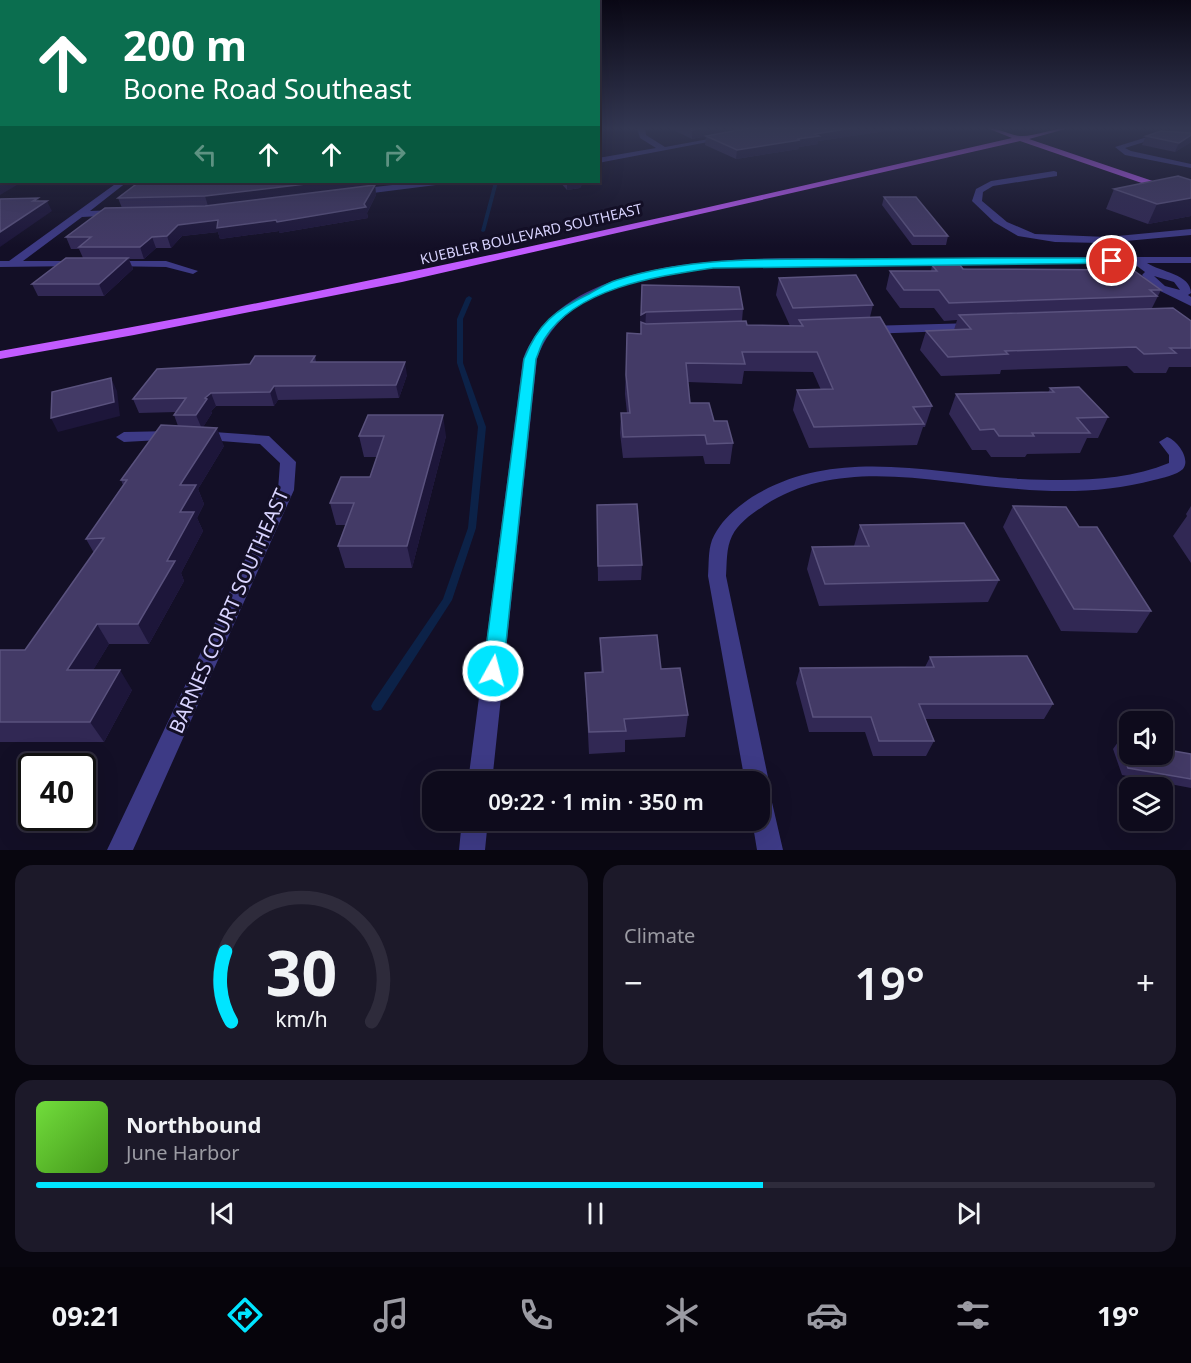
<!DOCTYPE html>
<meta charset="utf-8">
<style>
:root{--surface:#0e0b1c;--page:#1c1929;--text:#f1f3f6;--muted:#9b9ba3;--line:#2e2b3b;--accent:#00e5ff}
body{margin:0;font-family:"Noto Sans",sans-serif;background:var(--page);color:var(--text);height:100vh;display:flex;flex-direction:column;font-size:22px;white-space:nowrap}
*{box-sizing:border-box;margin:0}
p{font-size:20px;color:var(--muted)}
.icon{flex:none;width:33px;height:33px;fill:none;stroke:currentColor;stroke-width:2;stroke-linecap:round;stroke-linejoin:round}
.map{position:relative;height:850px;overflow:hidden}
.panel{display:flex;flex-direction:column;gap:15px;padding:15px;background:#08060f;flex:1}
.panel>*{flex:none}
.top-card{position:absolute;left:0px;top:0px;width:600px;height:183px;box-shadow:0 6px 24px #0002,0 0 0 2px var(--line);background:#0b6e4f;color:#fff;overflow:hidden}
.buttons{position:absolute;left:1119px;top:711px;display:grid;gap:12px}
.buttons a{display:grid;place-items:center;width:54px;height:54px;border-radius:12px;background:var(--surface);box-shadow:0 6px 24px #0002,0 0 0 2px var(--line);font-size:30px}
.speed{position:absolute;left:18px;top:753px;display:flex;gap:12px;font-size:30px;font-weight:700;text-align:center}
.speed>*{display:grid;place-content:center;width:78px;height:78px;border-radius:50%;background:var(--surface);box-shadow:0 6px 24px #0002,0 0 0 2px var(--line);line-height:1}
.speed .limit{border:3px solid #111;border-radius:9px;background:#fff;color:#111}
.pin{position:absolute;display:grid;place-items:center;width:51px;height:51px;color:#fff;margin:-26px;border:3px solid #fff;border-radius:50%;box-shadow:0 2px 6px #0007}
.me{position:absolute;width:66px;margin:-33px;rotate:7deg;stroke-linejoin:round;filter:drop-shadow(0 0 4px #0008)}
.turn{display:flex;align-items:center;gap:21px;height:126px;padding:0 24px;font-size:27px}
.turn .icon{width:78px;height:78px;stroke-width:2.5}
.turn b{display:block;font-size:42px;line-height:51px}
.lanes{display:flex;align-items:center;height:57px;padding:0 24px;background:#0003;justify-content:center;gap:30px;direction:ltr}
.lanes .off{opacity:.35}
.big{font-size:45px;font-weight:600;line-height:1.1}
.panel .tile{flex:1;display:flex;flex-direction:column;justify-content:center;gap:9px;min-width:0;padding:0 21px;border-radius:18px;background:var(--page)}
.panel .dial{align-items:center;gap:0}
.dial svg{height:156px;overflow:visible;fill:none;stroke:var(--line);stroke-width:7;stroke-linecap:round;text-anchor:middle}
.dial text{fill:var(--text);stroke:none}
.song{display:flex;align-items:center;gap:18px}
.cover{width:72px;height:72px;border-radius:9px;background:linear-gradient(135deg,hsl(100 70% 55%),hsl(100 70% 35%))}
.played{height:6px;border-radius:3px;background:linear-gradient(90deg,var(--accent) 65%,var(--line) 65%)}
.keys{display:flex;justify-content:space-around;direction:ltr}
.heat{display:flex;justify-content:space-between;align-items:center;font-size:33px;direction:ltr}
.panel .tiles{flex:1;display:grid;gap:15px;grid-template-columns:1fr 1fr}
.tile:last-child{grid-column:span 2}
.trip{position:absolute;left:422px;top:771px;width:348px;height:60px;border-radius:18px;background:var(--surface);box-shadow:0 6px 24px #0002,0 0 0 2px var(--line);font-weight:600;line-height:60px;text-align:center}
.menu{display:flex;height:96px;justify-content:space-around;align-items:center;background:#06040b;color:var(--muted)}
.menu .icon{width:42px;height:42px}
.menu .current{color:var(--accent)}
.menu b{font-size:27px;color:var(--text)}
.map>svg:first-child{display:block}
</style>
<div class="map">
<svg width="1191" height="850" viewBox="0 0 1191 850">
<rect width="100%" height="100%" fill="#130f26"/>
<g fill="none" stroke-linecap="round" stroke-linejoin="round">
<path fill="#0c2248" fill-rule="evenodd" d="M 494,182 L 498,182 L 485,231 L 483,232 L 481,231 Z
M 469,296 L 472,298 L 463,319 L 463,363 L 486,427 L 476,528 L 452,600 L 381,710 L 377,711 L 373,710 L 371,706 L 373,702 L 443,599 L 468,528 L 478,427 L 457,363 L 457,319 L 466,298 Z"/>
<path fill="#3d3a85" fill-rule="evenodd" d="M 637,128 L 645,128 L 646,135 L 665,147 L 725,136 L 729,138 L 598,163 L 598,158 L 656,148 L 640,138 Z
M 1157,134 L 1191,136 L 1191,140 L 1157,138 L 1125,148 L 1131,151 L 1191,164 L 1191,168 L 1125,155 L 1115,147 Z
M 1054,171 L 1057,172 L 1057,176 L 993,186 L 983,192 L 982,201 L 1007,222 L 1035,234 L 1107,237 L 1191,229 L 1191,235 L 1115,242 L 1137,257 L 1191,257 L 1191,263 L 1147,263 C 1160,272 1191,274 1191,293 L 1188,295 L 1191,297 L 1191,306 L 1152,287 L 1142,275 L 1145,272 L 1133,263 L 745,266 C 672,270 565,279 537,359 L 492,782 L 468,782 L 523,359 C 569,240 783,260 887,259 C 966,258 1045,257 1123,257 L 1102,243 L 1055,242 L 1018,236 L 994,222 L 972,201 L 976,189 L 991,181 ZM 1154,276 L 1174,282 L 1180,290 L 1165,286 Z
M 118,182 L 127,182 L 90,211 L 116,210 L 119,211 L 119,215 L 82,217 L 23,261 L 78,261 L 83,264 L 82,266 L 0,267 L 0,261 L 9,261 Z
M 419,182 L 440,182 L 436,185 L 357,195 L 353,192 L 357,189 Z
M 111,261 L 166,261 L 198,271 L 193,274 L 166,267 L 107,266 L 106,264 Z
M 974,323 L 980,327 L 978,330 L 867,334 L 861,330 L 867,326 Z
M 173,431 L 178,433 L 181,436 L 178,439 L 124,442 L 116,437 L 124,432 Z
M 200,431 L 269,436 L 296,462 L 294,490 L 133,850 L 107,850 L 278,490 L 280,463 L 260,444 L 195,439 L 192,436 L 195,433 Z
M 1167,437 C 1177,440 1191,459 1183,469 C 1177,475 1162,478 1154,480 C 1110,492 1063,493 1018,489 C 935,483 840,456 765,505 C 753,513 739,522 732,536 C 726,548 727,563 726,576 L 769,782 L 768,785 L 783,850 L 757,850 L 752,820 L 759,820 L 759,782 L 745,782 L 708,576 C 709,564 708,551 712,540 C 720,521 736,508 752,497 C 834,446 930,473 1020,479 C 1069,481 1123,482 1169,463 L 1169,455 L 1159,442 Z
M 462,820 L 488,820 L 485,850 L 459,850 Z"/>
<path fill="#c25bff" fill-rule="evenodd" d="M 987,128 C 999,128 1009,135 1020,136 C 1033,137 1054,128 1069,128 L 1029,139 L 1191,194 L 1191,200 L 1020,141 L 402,282 L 134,335 L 0,359 L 0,351 C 340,292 676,215 1012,138 Z"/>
</g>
<path fill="#312854" d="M 669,128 L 893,128 L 892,130 L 818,141 L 818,144 L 799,147 L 799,149 L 736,159 L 705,145 L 706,136 L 743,129 L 692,139 Z
M 1171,128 L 1191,128 L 1191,142 L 1175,152 L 1142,145 L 1146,136 L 1169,132 Z
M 1191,180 L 1191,216 L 1148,224 L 1106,209 L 1114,189 Z
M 560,182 L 583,182 L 580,188 L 567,190 Z
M 382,184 L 375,185 L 376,195 L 367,213 L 368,218 L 279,233 L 279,231 L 220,239 L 218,232 L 182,236 L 171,248 L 156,248 L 144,259 L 129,259 L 133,269 L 104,296 L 38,296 L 32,284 L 83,258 L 79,249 L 71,249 L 66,237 L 122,208 L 118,198 Z
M 884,197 L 948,236 L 946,245 L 912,245 L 882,205 Z
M 932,265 L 1161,290 L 1152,308 L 1191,321 L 1191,367 L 1169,367 L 1166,373 L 1134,373 L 1127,366 L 1001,370 L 1000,374 L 941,376 L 920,350 L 926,331 L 954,330 L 957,320 L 944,321 L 934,308 L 900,308 L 886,289 L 890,271 L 931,271 Z
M 779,278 L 873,305 L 870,317 L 932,406 L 925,427 L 923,427 L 917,445 L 809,448 L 793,410 L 797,390 L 821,390 L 813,372 L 744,371 L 742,384 L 688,382 L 690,403 L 714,421 L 733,443 L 730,464 L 705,464 L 703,456 L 623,458 L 620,433 L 621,413 L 627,413 L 625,394 L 627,333 L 640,334 L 642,285 L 743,309 L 742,321 L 747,325 L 790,326 L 776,295 Z
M 315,356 L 316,362 L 407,375 L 399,398 L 278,400 L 274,406 L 216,406 L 211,411 L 212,413 L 203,427 L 224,446 L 198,489 L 204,504 L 197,518 L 203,531 L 181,573 L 184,581 L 149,644 L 109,644 L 93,670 L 132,690 L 104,742 L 0,742 L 0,650 L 25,650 L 94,553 L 86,539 L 123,485 L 121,480 L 178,426 L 174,415 L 176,412 L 139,413 L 133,399 L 250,364 Z
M 1050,388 L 1108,417 L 1098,438 L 1087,438 L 1080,453 L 1027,454 L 1025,457 L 991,457 L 986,450 L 972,450 L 949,414 L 956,394 L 1048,393 Z
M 359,436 L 446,436 L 412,568 L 345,568 L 338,546 L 346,525 L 336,525 L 330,503 L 370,477 L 377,457 L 364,457 Z
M 1013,506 L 1079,527 L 1151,611 L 1137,633 L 1061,631 L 1003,527 Z
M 1191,506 L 1191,563 L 1173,536 L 1187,516 L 1186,514 Z
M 597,520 L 642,565 L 641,580 L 598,581 Z
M 860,525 L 999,580 L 988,602 L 819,606 L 807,569 L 812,547 L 854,546 Z
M 600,638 L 661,669 L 688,715 L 685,737 L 625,740 L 625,752 L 589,754 L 585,673 L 601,673 Z
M 930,657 L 1053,704 L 1044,719 L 925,719 L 934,741 L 926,756 L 873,756 L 865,732 L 809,732 L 796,683 L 800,668 L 925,667 Z
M 1118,742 L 1191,754 L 1191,788 L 1122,775 L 1113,749 Z"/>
<path fill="#1d163a" d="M 704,128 L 749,128 L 692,139 L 692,130 Z
M 852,128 L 893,128 L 892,130 L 818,141 L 818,144 L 799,147 L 799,149 L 736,159 L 737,150 L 797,139 L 815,134 Z
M 1191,135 L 1191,142 L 1175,152 L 1179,143 Z
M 0,182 L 22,182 L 0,195 Z
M 322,182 L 384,182 L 382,184 L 375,185 L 376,195 L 367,213 L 368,218 L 279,233 L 279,231 L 220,239 L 218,232 L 182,236 L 171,248 L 167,236 L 178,225 L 218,220 L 365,207 L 208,206 L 205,196 Z
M 567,182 L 583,182 L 580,188 L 567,190 Z
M 38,198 L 41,205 L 47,201 L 52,211 L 0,247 L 0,232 L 33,201 Z
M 1191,198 L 1191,216 L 1148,224 L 1157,204 Z
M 152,237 L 156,248 L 144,259 L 140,247 Z
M 128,258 L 133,269 L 104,296 L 99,284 Z
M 646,312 L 645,331 L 640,333 L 641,315 Z
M 405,362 L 407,375 L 399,398 L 396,385 Z
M 111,378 L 117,391 L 120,416 L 58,432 L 51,418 Z
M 274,386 L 278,400 L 274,406 L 270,392 Z
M 211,393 L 216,406 L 211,411 L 212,413 L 202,429 L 196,415 L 205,398 Z
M 443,415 L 446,436 L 412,568 L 407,546 Z
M 217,428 L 224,446 L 198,489 L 204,504 L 197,518 L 203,531 L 181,573 L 184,581 L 149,644 L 138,624 L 167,561 L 180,512 L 180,485 Z
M 97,624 L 109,644 L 81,690 L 67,670 Z
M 120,670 L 132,690 L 104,742 L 90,722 Z"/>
<path fill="#433a66" stroke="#5a527e" stroke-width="1.5" d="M 0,128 L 2,128 L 2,181 L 0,182 Z
M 688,128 L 704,128 L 692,130 Z
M 749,128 L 852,128 L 815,134 L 819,136 L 797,139 L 800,140 L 737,150 L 706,136 Z
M 1161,131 L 1191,133 L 1191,135 L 1179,143 L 1146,136 Z
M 1178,176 L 1191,180 L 1191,198 L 1157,204 L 1114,189 Z
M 139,182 L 322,182 L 205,196 L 118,198 Z
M 375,185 L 364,204 L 366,207 L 277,222 L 276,220 L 217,228 L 218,220 L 178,225 L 167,236 L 152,237 L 140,247 L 79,247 L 91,237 L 66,237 L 105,208 L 205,206 Z
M 884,197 L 916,197 L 948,236 L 914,236 Z
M 38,198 L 33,201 L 47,201 L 0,232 L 0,199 Z
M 66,258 L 128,258 L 99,284 L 32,284 Z
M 932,265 L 960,265 L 963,269 L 1133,270 L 1161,290 L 1150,290 L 1157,296 L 949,303 L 939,290 L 904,290 L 890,271 L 937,271 Z
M 856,275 L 873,305 L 793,308 L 779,278 Z
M 642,285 L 739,287 L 743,309 L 646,312 L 641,315 Z
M 1173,308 L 1191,321 L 1191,348 L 1170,348 L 1176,353 L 1144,354 L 1136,347 L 1005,351 L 1008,354 L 948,357 L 926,331 L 971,329 L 959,315 Z
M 880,317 L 932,406 L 913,407 L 924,424 L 814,427 L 797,390 L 833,389 L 817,352 L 742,352 L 745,364 L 686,363 L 690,403 L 709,403 L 714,421 L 727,421 L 733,443 L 707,444 L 705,435 L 623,437 L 621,413 L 630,413 L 626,375 L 627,333 L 641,334 L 641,322 L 646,324 L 746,321 L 747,325 L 803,326 L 799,320 Z
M 255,356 L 315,356 L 311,362 L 405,362 L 396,385 L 274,386 L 270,392 L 211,393 L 205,398 L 207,399 L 196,415 L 174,415 L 186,398 L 133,399 L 157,369 L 250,364 Z
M 111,378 L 114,402 L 51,418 L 52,392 Z
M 1079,387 L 1108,417 L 1077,418 L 1090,433 L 1032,433 L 1034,436 L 999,436 L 994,429 L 980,430 L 956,394 L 1054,392 L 1050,388 Z
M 368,415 L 443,415 L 407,546 L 338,546 L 354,503 L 330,503 L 341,477 L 370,477 L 384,436 L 359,436 Z
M 161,425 L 217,428 L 180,485 L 196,485 L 180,512 L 194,512 L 167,561 L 175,561 L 138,624 L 97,624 L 67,670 L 120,670 L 90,722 L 0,722 L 0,650 L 25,650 L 104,538 L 86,539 L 127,480 L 121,480 Z
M 637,504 L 642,565 L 598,566 L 597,505 Z
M 1013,506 L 1066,507 L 1079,527 L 1097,527 L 1151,611 L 1074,609 Z
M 964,523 L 999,580 L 825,584 L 812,547 L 869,546 L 860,525 Z
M 657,635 L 661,669 L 680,668 L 688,715 L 624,719 L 626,731 L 589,732 L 585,673 L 603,672 L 600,638 Z
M 1027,656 L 1053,704 L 919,704 L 934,741 L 879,741 L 871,717 L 813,717 L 800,668 L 934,667 L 930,657 Z
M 1118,742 L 1130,744 L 1130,754 L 1162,754 L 1162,749 L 1191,754 L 1191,779 L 1128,768 Z"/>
<linearGradient id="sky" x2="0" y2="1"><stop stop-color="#0a0815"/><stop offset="0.52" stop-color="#333752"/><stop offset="1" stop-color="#333752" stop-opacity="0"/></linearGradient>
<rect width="1191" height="247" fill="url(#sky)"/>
<path fill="#00e5ff" stroke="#0095a6" stroke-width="1.5" d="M 1112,258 L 1117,261 L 1115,263 L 713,268 C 659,276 577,287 545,338 C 541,344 539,352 536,359 L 503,671 L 500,677 L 493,679 L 486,677 L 483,671 L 524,359 C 538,324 555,310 589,294 C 598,289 607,283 617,280 C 692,256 775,259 852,259 C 939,258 1025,258 1112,258 Z"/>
<g text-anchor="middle" stroke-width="6" stroke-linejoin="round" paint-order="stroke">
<g font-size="14" fill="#d9d4ff" stroke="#130f26">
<text transform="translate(531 234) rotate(-13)" y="5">KUEBLER BOULEVARD SOUTHEAST</text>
</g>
<g font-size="20" fill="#d9d4ff" stroke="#130f26">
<text transform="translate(229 611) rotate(-66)" y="7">BARNES COURT SOUTHEAST</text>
</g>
</g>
</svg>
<div class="buttons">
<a><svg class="icon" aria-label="sound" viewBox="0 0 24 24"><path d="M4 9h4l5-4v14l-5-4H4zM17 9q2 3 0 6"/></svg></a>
<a><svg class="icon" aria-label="layers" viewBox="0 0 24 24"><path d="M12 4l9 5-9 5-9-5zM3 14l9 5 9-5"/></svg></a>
</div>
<div class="speed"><div class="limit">40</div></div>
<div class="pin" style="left:1112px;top:261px;background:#d93025"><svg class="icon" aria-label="arrive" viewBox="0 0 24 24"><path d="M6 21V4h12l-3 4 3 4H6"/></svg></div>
<svg class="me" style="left:493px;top:671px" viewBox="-20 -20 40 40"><circle r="17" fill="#00e5ff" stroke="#fff" stroke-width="3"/><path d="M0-11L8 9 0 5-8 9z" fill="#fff"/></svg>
<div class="trip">09:22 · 1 min · 350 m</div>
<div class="top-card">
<div class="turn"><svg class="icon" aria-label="ahead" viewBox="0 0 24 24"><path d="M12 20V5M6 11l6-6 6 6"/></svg><div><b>200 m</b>Boone Road Southeast</div></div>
<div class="lanes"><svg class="icon off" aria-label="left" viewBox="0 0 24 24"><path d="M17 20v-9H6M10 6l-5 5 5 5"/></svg><svg class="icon" aria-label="ahead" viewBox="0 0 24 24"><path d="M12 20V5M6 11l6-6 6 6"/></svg><svg class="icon" aria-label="ahead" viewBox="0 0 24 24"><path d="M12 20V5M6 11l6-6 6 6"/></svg><svg class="icon off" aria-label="right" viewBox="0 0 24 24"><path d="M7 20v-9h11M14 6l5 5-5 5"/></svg></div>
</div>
</div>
<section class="panel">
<div class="tiles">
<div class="tile dial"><svg viewBox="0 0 100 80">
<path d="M14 69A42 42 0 1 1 86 69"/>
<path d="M14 69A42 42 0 0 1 11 33" stroke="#00e5ff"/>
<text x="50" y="56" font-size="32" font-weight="700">30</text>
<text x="50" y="72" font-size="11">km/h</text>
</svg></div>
<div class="tile"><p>Climate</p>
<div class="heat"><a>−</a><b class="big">19°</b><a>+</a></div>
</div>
<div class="tile">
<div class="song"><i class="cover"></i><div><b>Northbound</b><p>June Harbor</p></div></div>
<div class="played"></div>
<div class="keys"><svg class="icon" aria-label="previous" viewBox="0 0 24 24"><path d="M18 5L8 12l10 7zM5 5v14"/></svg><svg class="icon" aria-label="pause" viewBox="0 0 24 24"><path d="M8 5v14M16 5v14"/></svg><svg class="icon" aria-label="next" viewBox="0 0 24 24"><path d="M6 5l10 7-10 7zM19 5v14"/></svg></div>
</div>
</div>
</section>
<nav class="menu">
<b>09:21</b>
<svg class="icon current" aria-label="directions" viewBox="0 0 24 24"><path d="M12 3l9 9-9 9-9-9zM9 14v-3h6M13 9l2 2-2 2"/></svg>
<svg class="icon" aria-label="music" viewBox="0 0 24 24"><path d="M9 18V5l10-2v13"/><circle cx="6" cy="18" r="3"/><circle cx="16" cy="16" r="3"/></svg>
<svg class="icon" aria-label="phone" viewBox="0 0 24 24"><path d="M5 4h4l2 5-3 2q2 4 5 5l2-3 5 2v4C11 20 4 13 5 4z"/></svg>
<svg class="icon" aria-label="climate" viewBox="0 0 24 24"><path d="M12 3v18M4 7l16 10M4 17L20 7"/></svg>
<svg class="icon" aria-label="car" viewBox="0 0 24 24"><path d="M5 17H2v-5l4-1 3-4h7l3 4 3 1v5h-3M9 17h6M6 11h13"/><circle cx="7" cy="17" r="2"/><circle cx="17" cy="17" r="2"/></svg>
<svg class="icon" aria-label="filters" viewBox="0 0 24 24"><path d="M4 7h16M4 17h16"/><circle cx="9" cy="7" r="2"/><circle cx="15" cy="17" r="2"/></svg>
<b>19°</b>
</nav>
